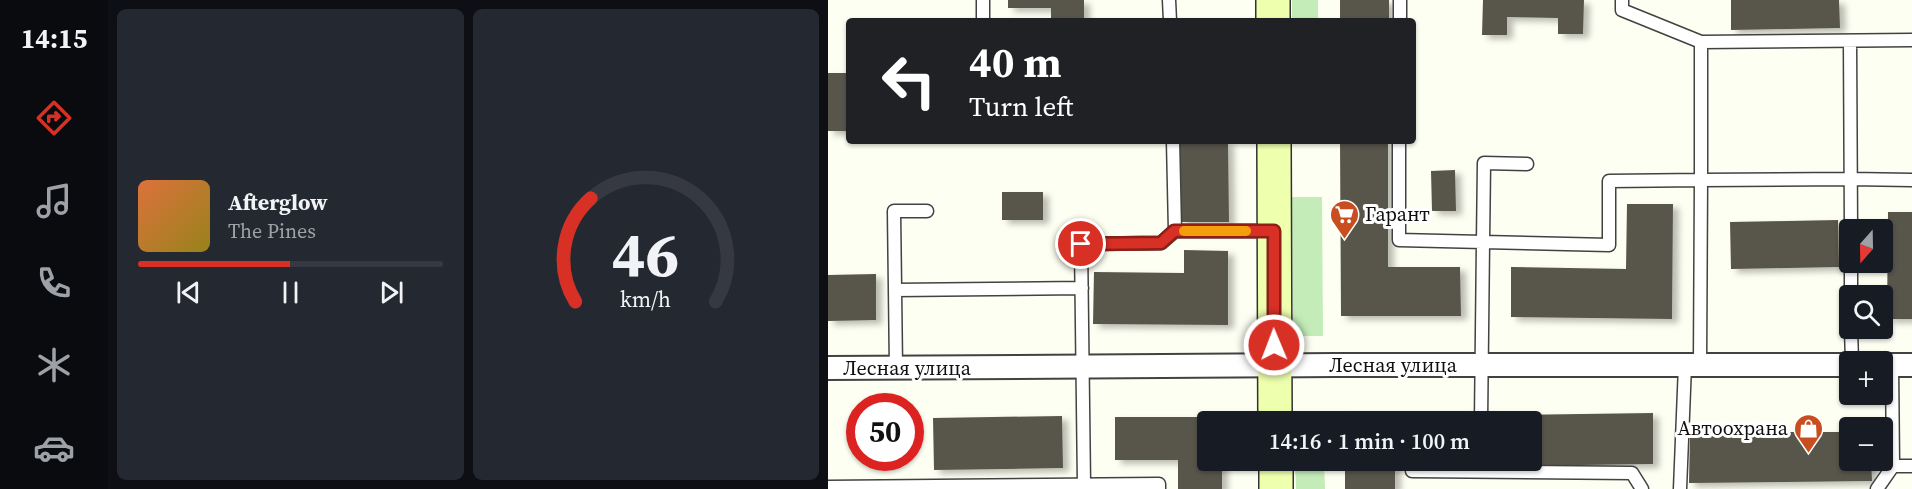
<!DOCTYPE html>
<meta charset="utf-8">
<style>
:root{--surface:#171b24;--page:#242831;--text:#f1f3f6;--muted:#9ea1a6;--line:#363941;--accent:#d93025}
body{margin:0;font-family:"Source Serif 4",serif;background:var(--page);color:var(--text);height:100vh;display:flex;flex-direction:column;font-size:22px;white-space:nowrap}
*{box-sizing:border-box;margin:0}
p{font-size:20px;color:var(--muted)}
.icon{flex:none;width:33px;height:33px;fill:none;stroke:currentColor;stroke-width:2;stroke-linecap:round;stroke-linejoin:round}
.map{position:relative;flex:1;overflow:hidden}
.side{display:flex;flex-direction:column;gap:9px;padding:9px;background:#0d0f14;width:720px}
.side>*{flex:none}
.guide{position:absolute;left:18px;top:18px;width:570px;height:126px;border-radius:6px;box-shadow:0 2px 4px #0004;background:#202124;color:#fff;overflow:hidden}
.needle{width:39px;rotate:200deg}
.tools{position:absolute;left:1011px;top:219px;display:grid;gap:12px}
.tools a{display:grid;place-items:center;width:54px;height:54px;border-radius:6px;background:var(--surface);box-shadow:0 2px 4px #0004;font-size:30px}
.speed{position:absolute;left:18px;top:393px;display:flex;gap:12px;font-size:30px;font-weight:700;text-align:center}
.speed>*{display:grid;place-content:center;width:78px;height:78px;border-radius:50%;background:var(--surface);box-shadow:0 2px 4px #0004;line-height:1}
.speed .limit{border:9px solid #d22;background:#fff;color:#111}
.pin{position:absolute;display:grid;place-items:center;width:51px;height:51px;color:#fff;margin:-26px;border:3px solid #fff;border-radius:50%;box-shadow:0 2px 6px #0007}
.me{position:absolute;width:66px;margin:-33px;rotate:359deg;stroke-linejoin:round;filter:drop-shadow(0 0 4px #0008)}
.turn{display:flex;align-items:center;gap:21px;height:126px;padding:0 24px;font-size:27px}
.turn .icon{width:78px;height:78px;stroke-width:2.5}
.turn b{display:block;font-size:42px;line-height:51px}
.side .card{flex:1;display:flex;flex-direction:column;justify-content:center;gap:9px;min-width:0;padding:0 21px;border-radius:9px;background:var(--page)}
.side .dial{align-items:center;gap:0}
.dial svg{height:156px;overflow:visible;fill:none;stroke:var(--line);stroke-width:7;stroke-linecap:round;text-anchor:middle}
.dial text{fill:var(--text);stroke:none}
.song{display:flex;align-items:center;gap:18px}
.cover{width:72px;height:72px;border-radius:9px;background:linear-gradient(135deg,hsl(20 70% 55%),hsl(50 70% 35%))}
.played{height:6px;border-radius:3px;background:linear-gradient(90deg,var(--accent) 50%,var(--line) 50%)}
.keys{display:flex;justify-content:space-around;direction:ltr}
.side .tiles{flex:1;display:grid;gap:9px;grid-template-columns:repeat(2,1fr)}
.trip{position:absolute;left:369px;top:411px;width:345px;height:60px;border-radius:6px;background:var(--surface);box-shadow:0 2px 4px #0004;font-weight:600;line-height:60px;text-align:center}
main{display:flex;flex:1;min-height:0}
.menu{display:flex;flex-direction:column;width:108px;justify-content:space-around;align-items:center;background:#090b0e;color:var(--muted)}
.menu .icon{width:42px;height:42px}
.menu .active{color:var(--accent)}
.menu b{font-size:27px;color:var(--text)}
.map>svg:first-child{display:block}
</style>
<main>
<nav class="menu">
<b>14:15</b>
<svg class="icon active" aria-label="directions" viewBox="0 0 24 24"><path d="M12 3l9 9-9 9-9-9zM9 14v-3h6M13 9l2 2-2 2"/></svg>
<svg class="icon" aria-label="music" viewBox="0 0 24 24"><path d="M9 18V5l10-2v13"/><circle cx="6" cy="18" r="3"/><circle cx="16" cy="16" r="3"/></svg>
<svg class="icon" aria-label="phone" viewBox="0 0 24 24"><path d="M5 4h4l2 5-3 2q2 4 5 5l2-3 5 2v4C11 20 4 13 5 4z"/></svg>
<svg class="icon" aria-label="climate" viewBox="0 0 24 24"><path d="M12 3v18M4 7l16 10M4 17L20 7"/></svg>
<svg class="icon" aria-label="car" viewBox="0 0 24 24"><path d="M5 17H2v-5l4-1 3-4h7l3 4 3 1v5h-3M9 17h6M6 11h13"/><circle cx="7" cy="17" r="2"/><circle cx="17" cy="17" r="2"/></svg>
</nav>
<section class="side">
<div class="tiles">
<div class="card">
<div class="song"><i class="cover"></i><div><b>Afterglow</b><p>The Pines</p></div></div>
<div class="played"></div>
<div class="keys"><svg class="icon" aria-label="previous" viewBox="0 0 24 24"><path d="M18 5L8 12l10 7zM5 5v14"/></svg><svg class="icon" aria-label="pause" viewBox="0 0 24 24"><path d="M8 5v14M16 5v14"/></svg><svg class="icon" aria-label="next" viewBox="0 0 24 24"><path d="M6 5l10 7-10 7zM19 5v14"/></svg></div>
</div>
<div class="card dial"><svg viewBox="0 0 100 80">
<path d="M14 69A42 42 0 1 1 86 69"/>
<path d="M14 69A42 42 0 0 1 22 16" stroke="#d93025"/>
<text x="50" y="56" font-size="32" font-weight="700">46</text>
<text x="50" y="72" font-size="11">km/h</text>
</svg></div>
</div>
</section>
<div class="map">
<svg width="1084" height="489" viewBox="0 0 1084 489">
<defs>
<filter id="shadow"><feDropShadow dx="6" dy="4" stdDeviation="3" flood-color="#0004"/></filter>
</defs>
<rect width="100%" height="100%" fill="#fdfff2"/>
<path fill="#c3ecb8" d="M 464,0 L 490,0 L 490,21 L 464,21 Z
M 464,197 L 494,197 L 495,336 L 465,336 Z
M 467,461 L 496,461 L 497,489 L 468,489 Z"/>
<path fill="#59554b" filter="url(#shadow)" d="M 180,0 L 256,0 L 256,21 L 223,21 L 223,8 L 180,8 Z
M 512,0 L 561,0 L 561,21 L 512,21 Z
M 655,0 L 756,0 L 755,34 L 730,34 L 730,18 L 679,17 L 679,35 L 654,35 Z
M 903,0 L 1011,0 L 1012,28 L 903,30 Z
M 0,73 L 21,73 L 21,131 L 0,131 Z
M 351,141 L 400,141 L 401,222 L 352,222 Z
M 512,141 L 560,141 L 560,267 L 632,267 L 633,316 L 513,316 Z
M 627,170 L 628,211 L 604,211 L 603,171 Z
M 174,192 L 215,192 L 215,220 L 174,220 Z
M 799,204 L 845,204 L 844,319 L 683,317 L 683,267 L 798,269 Z
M 1060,212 L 1084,212 L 1084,319 L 1059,319 Z
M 1010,220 L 1011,267 L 903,269 L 902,222 Z
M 356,250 L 400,251 L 400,325 L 265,324 L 266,272 L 356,273 Z
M 48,274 L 48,320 L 0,321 L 0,275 Z
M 517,413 L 631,413 L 631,422 L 517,422 Z
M 825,413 L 825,464 L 684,466 L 684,460 L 704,460 L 704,422 L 683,422 L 683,415 Z
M 234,416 L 235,468 L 106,470 L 105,418 Z
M 287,417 L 394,417 L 394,422 L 380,422 L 380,460 L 394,460 L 394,489 L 350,489 L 350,460 L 287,460 Z
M 862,432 L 1022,432 L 1022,460 L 1043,460 L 1044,481 L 861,483 Z
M 517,460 L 567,460 L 567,489 L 517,489 Z"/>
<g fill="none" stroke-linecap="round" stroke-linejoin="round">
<defs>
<path id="service" d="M 341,0 L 342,21
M 794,0 L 794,10 L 873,42 L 1084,40
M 155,21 L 155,0
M 572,21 L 572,0
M 1022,41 L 1023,230
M 571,141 L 571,240 L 655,242 L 653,422
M 699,164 L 656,163 L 655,242 L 781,245 L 781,181 L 873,180 L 873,42
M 347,231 L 444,231
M 1023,262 L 1023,296
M 67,290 L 254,288
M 1023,328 L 1024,362
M 872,365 L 873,180 L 1023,179 L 1084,180
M 1064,365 L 1065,466
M 68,368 L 66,211 L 99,211
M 584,471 L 804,473 L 814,489
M 0,487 L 331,484 L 331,489
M 253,489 L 256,485 L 253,244 L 333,243 L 347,231 L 345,141
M 852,489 L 857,365
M 1049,489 L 1065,466 L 1084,466"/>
<path id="minor" d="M 1054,365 L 1084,365
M 0,368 L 507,365 L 1022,365"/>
<path id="secondary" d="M 445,0 L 445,21
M 446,141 L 447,422
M 448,460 L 448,489"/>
</defs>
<use href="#service" stroke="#424242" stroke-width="15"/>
<use href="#minor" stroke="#424242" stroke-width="26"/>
<use href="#secondary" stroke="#313131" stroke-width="36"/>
<use href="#service" stroke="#fff" stroke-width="12"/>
<use href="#minor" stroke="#fff" stroke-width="22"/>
<use href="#secondary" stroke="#eeffad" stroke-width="33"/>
</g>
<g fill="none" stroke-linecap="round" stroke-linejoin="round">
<defs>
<path id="route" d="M 253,244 L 333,243 L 346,231 L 446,231 L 446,345"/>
</defs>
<use href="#route" stroke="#8d1f18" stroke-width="15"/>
<use href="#route" stroke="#d93025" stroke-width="10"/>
<path stroke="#f59e0b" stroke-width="10" d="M 356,231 L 418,231"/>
</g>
<defs>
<symbol id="supermarket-pin" viewBox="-11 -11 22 30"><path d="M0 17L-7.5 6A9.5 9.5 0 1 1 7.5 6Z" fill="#c84e1f" stroke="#fff"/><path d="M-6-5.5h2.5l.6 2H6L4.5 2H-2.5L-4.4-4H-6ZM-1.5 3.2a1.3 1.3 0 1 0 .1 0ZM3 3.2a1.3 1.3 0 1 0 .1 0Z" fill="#fff"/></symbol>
<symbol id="shop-pin" viewBox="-11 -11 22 30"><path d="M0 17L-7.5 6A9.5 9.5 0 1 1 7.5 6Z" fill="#c84e1f" stroke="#fff"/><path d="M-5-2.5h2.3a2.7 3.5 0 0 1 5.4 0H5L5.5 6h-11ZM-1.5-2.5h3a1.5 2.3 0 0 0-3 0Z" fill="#fff"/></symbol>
</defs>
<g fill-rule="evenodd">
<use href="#supermarket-pin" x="500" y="198" width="33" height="45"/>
<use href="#shop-pin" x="964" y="412" width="33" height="45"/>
</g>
<g text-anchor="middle" stroke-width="6" stroke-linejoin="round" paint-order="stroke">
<g font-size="20" fill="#0f0f0f" stroke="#fff" text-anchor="start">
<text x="537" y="221">Гарант</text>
<text x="960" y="435" text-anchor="end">Автоохрана</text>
</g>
<g font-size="20" fill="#0f0f0f" stroke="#fff">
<text x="565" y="372">Лесная улица</text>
<text x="79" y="375">Лесная улица</text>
</g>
</g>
</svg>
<div class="tools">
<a><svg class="needle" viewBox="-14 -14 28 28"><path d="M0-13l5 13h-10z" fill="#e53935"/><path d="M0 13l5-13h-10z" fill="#9ea1a6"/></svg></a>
<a><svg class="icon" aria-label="search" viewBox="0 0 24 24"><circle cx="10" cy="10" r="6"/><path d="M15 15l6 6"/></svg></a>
<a>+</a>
<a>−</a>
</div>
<div class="speed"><div class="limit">50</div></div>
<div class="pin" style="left:253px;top:244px;background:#d93025"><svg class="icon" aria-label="arrive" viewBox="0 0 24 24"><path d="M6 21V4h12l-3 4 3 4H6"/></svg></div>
<svg class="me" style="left:446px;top:345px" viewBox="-20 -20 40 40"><circle r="17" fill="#d93025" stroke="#fff" stroke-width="3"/><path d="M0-11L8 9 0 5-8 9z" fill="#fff"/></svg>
<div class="trip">14:16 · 1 min · 100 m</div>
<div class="guide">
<div class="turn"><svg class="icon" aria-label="left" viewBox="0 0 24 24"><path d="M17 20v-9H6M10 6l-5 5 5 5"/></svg><div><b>40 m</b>Turn left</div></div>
</div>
</div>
</main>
